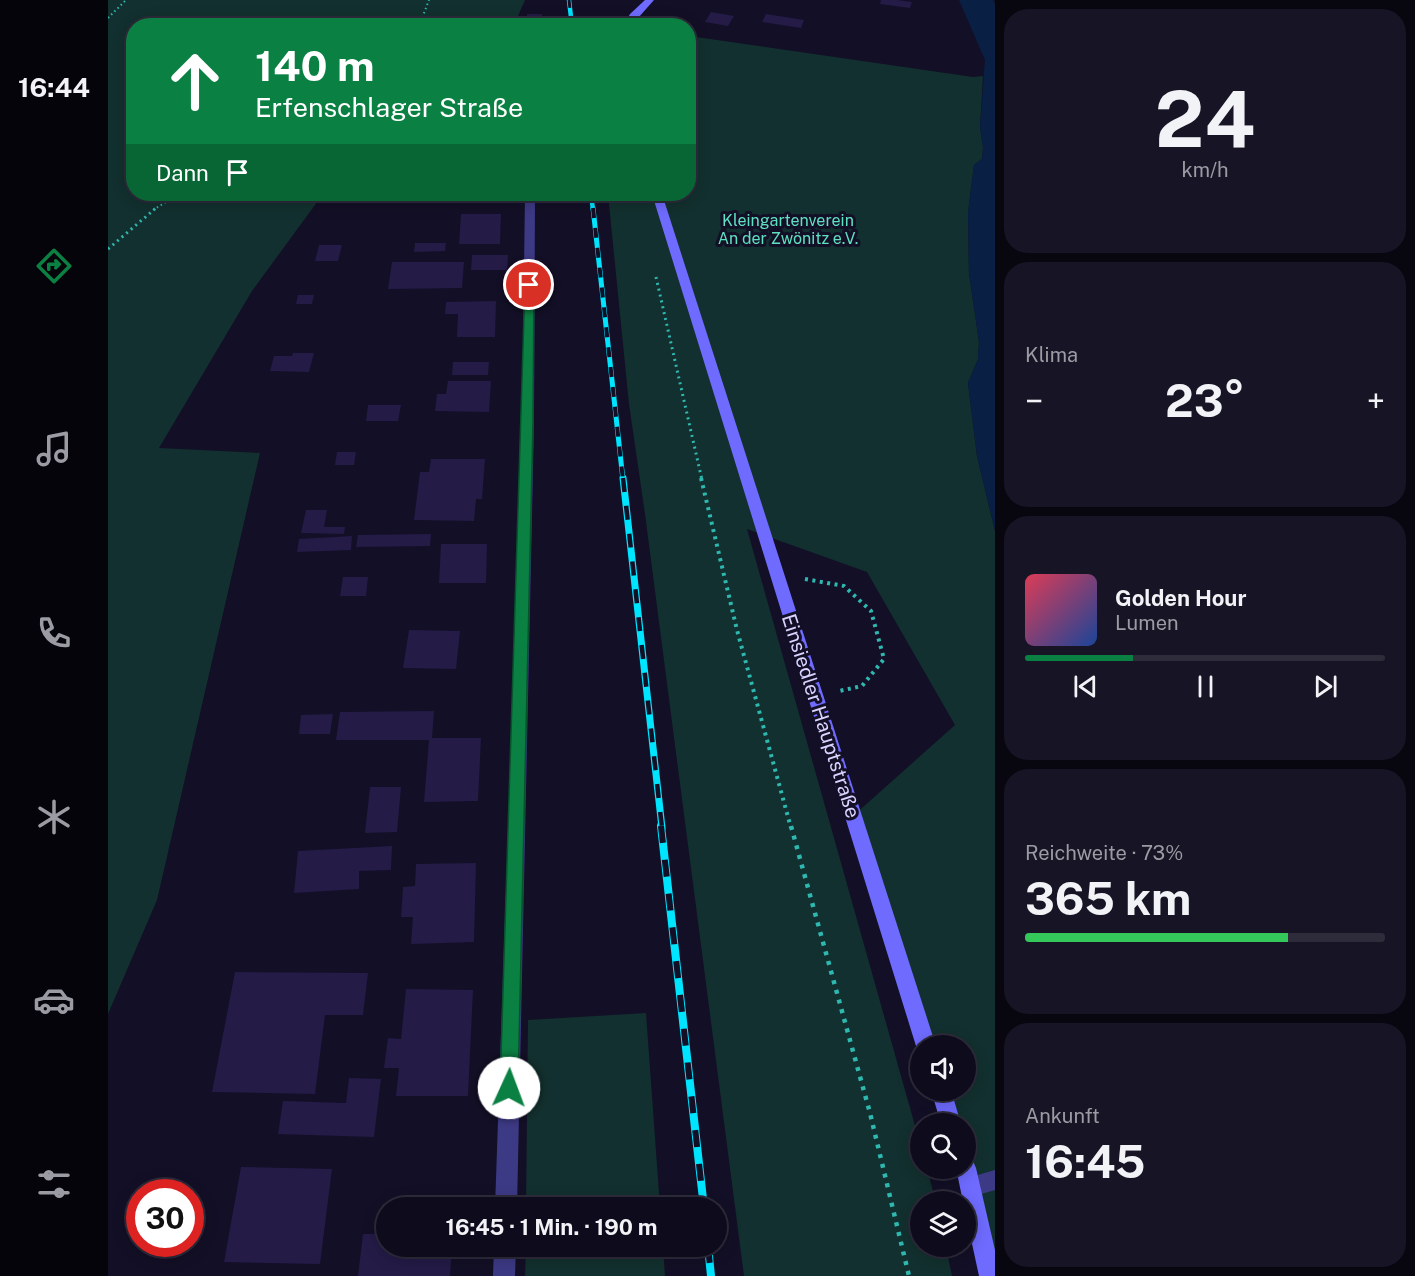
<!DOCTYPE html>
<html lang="de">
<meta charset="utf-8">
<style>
:root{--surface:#0e0b1c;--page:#171425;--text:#f1f3f6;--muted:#9b9ba3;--line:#2e2b3b;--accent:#0b8043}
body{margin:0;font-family:"Public Sans",sans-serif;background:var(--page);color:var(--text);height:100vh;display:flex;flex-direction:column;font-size:22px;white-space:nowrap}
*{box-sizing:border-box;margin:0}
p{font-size:20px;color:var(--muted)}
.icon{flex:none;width:33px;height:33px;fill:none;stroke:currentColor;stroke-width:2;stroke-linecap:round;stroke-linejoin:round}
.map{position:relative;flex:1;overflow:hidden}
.details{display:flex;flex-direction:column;gap:9px;padding:9px;background:#08060f;width:420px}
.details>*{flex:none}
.hud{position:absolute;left:18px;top:18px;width:570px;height:183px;border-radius:24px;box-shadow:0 3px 15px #0003,0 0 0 2px var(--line);background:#0b8043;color:#fff;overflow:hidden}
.tools{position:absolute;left:802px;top:1035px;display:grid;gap:12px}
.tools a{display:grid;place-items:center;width:66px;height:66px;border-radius:50%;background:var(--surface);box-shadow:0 3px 15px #0003,0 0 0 2px var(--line);font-size:30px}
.speed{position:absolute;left:18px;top:1179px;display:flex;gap:12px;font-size:30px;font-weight:700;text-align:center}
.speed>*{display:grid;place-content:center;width:78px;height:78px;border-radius:50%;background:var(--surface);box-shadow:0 3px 15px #0003,0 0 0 2px var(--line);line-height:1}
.speed .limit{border:9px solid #d22;background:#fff;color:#111}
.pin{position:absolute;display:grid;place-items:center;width:51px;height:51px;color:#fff;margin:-26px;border:3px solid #fff;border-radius:50%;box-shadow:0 2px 6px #0007}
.me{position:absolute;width:66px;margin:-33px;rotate:2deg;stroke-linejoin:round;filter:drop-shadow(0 0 4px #0008)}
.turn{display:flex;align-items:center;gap:21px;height:126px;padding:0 30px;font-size:27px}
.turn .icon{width:78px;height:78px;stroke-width:2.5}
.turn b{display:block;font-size:42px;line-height:51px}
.then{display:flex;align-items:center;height:57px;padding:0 30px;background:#0003;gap:12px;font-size:22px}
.big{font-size:45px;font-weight:700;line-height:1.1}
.details .card{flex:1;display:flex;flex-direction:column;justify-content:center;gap:9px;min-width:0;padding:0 21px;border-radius:24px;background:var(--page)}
.details .dial{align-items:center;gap:0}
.dial b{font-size:78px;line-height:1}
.song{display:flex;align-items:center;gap:18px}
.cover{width:72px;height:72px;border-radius:9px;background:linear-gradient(135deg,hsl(350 70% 55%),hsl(220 70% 35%))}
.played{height:6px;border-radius:3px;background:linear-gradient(90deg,var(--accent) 30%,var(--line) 30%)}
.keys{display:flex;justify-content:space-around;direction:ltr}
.heat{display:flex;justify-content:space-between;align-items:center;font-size:33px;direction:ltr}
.charge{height:9px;border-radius:4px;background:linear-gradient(90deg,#34c759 73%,var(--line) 0)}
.trip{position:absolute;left:268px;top:1197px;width:351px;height:60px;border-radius:30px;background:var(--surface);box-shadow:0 3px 15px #0003,0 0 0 2px var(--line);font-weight:700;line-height:60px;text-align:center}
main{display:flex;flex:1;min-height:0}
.menu{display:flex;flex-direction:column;width:108px;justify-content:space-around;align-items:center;background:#06040b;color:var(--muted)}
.menu .icon{width:42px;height:42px}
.menu .on{color:var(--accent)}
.menu b{font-size:27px;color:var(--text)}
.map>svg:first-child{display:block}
</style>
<main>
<nav class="menu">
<b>16:44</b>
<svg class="icon on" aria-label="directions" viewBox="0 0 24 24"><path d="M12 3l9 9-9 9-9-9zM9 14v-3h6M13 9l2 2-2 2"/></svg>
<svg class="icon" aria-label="music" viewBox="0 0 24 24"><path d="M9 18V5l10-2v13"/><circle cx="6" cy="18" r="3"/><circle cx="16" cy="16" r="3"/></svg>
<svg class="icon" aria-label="phone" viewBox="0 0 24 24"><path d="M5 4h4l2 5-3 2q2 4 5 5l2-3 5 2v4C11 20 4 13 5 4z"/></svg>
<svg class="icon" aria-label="climate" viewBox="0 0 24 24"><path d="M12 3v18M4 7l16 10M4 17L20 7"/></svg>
<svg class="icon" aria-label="car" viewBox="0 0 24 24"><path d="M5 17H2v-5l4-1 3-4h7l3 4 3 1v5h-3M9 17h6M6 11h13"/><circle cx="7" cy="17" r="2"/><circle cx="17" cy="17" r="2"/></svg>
<svg class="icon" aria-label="filters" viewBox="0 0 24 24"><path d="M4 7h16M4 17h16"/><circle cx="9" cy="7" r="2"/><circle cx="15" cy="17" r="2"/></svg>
</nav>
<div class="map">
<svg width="887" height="1276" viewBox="0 0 887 1276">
<rect width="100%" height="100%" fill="#130f26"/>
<path fill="#12302f" d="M 0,0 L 417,0 L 406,25 L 26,26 L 26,194 L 215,194 L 144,291 L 51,448 L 152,453 L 49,900 L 0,1014 Z
M 581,36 L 865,77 L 875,76 L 872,127 L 875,148 L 874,159 L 866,165 L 860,213 L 861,273 L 871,342 L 870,359 L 860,383 L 869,456 L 887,531 L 887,1276 L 858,1168 L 858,1124 L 843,1123 L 833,1091 L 858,1090 L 858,1046 L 818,1045 L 745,816 L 847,725 L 759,572 L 639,529 L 813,1147 L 813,1168 L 819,1169 L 827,1198 L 828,1201 L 813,1202 L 813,1246 L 838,1247 L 844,1276 L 636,1276 L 537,514 L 521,404 L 500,194 L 580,194 Z
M 538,1013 L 552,1207 L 418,1208 L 420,1020 Z
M 418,1247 L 555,1247 L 557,1276 L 417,1276 Z"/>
<path fill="#0a1f44" d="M 851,0 L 885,0 L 887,4 L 887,530 L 869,456 L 860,383 L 870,359 L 871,342 L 861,273 L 860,213 L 866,165 L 874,159 L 875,148 L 872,127 L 877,60 Z"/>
<path fill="#241b47" d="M 773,0 L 789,0 L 804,2 L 802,8 L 772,4 Z
M 603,12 L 626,16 L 620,26 L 597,22 Z
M 419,14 L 434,14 L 434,17 L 441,16 L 441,21 L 411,22 L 411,17 L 419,17 Z
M 658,14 L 696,20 L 693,28 L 654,22 Z
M 353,214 L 393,214 L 392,244 L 351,244 Z
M 307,243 L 338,243 L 337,251 L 306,252 Z
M 211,245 L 234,245 L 230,261 L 207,261 Z
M 364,255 L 400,255 L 399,270 L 363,270 Z
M 284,262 L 356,262 L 354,288 L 280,289 Z
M 190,295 L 206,295 L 204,304 L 188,304 Z
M 388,301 L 387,337 L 349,337 L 350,314 L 337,314 L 338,302 Z
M 185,353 L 206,353 L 201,372 L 162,371 L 166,356 L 184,356 Z
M 345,362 L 381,362 L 380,375 L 344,375 Z
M 340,381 L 383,381 L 381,412 L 327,411 L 329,394 L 338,394 Z
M 260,405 L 293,405 L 290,421 L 258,421 Z
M 229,452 L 248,452 L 246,465 L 227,465 Z
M 323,459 L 377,459 L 374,499 L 368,499 L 366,521 L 306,520 L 312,472 L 321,472 Z
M 198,510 L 219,510 L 216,527 L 237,527 L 236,534 L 193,533 Z
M 323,534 L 322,546 L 248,547 L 250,535 Z
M 244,536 L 243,550 L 189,552 L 191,539 Z
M 333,544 L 379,544 L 378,583 L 331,583 Z
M 235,577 L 260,577 L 258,596 L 232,596 Z
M 301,630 L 352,631 L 348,669 L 295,668 Z
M 326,711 L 324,738 L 373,738 L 370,801 L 316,802 L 321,740 L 228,740 L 232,712 Z
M 225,714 L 222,734 L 191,734 L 193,715 Z
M 262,787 L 293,787 L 289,832 L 257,833 Z
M 284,846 L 283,870 L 251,871 L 251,889 L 186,893 L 190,851 Z
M 368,863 L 366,942 L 303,944 L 305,917 L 293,917 L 295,887 L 307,886 L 308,864 Z
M 127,972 L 260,973 L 255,1015 L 217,1015 L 207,1094 L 104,1092 Z
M 298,989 L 365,990 L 360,1096 L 288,1096 L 291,1068 L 276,1068 L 280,1038 L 293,1039 Z
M 241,1078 L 273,1079 L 266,1137 L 170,1134 L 175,1101 L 238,1103 Z
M 133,1167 L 224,1169 L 212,1264 L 116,1262 Z
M 515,1199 L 516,1208 L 473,1208 L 473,1200 Z
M 255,1234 L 279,1234 L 279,1246 L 344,1246 L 342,1276 L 250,1276 Z"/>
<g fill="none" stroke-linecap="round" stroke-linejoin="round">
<path stroke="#2fb8b0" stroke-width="2" stroke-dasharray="1.5 3" stroke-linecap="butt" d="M 0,18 L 18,0
M 311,26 L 321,0
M 45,210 L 71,194"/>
<path stroke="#2fb8b0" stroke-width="3" stroke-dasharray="2 4" stroke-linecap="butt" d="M 0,249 L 48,208
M 548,277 L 594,480"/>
<path stroke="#2fb8b0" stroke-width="4" stroke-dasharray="3 4.5" stroke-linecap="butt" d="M 593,478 L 629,630 L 683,828
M 697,579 L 736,586 L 763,611 L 776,659 L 754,686 L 731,691"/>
<path stroke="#2fb8b0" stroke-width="4.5" stroke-dasharray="4 6" stroke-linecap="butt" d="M 683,826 L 762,1113 L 801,1276"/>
<path fill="#3d3a85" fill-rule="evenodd" d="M 417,194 L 427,194 L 426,422 L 409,1208 L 387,1208 L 414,422 Z
M 887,1170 L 887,1190 L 863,1197 L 856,1193 L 852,1186 L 856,1179 Z
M 386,1246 L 408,1246 L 407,1276 L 385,1276 Z"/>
<path fill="#6f6bff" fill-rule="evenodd" d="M 537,0 L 546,0 L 523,26 L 515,26 L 522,14 Z
M 544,194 L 554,194 L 828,1046 L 813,1046 L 813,1054 L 808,1046 Z
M 823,1090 L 843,1090 L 853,1124 L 833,1124 Z
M 858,1158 L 865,1161 L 868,1168 L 887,1250 L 887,1276 L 871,1276 L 858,1216 L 858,1202 L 855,1202 L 848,1168 L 858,1168 Z"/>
<defs>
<path id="rail-far3" d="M 461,0 L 464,26
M 483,194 L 485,210"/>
<path id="rail-far2" d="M 485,208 L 515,480"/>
<path id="rail-far1" d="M 515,478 L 554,828"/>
<path id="rail" d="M 553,826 L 596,1208
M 600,1246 L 603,1276"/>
</defs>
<use href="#rail-far3" stroke="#00e5ff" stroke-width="4.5"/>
<use href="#rail-far2" stroke="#00e5ff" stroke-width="5"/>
<use href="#rail-far1" stroke="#00e5ff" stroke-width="7"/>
<use href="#rail" stroke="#00e5ff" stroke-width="8"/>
<use href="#rail-far3" stroke="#130f26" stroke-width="3" stroke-dasharray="8" stroke-linecap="butt"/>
<use href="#rail-far2" stroke="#130f26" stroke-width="4" stroke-dasharray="10" stroke-linecap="butt"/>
<use href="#rail-far1" stroke="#130f26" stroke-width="4.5" stroke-dasharray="14" stroke-linecap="butt"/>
<use href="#rail" stroke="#130f26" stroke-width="6" stroke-dasharray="17" stroke-linecap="butt"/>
</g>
<path fill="#0b8043" stroke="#07532c" stroke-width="1.5" d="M 417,283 L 426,285 L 425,422 L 410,1088 L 408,1095 L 401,1097 L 395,1095 L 392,1088 Z"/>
<g text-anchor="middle" stroke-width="6" stroke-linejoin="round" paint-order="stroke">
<g font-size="16" fill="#5fe0c0" stroke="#130f26">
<text x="680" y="226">Kleingartenverein<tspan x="680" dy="18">An der Zwönitz e.V.</tspan></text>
</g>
<g font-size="20" fill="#d9d4ff" stroke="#130f26">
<text transform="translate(713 716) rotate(72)" y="7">Einsiedler Hauptstraße</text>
</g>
</g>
</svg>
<div class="tools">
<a><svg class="icon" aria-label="sound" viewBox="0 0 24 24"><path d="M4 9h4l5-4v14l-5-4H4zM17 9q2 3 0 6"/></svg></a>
<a><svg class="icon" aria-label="search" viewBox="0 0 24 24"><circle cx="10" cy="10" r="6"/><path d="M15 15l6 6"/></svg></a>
<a><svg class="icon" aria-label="layers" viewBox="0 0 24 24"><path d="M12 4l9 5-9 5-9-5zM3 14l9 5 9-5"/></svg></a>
</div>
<div class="speed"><div class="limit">30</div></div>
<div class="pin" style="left:421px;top:285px;background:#d93025"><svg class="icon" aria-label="arrive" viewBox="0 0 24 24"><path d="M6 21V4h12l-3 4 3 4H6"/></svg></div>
<svg class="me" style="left:401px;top:1088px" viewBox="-20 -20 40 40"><circle r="19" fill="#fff"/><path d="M0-13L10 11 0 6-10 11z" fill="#0b8043"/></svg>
<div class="trip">16:45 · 1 Min. · 190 m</div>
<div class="hud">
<div class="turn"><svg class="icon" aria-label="ahead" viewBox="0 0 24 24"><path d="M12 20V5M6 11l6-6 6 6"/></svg><div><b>140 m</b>Erfenschlager Straße</div></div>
<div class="then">Dann<svg class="icon" aria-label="arrive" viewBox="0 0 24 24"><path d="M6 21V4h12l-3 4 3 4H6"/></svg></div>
</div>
</div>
<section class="details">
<div class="card dial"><b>24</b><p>km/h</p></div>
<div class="card"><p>Klima</p>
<div class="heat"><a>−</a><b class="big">23°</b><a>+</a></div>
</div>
<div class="card">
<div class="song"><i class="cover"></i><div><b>Golden Hour</b><p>Lumen</p></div></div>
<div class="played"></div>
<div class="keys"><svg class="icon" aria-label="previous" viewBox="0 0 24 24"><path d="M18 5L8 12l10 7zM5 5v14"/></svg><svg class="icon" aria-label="pause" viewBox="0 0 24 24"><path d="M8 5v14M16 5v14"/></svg><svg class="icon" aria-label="next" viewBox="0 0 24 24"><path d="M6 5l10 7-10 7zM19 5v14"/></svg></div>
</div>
<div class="card"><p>Reichweite · 73%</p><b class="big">365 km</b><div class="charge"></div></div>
<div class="card"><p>Ankunft</p><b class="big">16:45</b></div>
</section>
</main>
